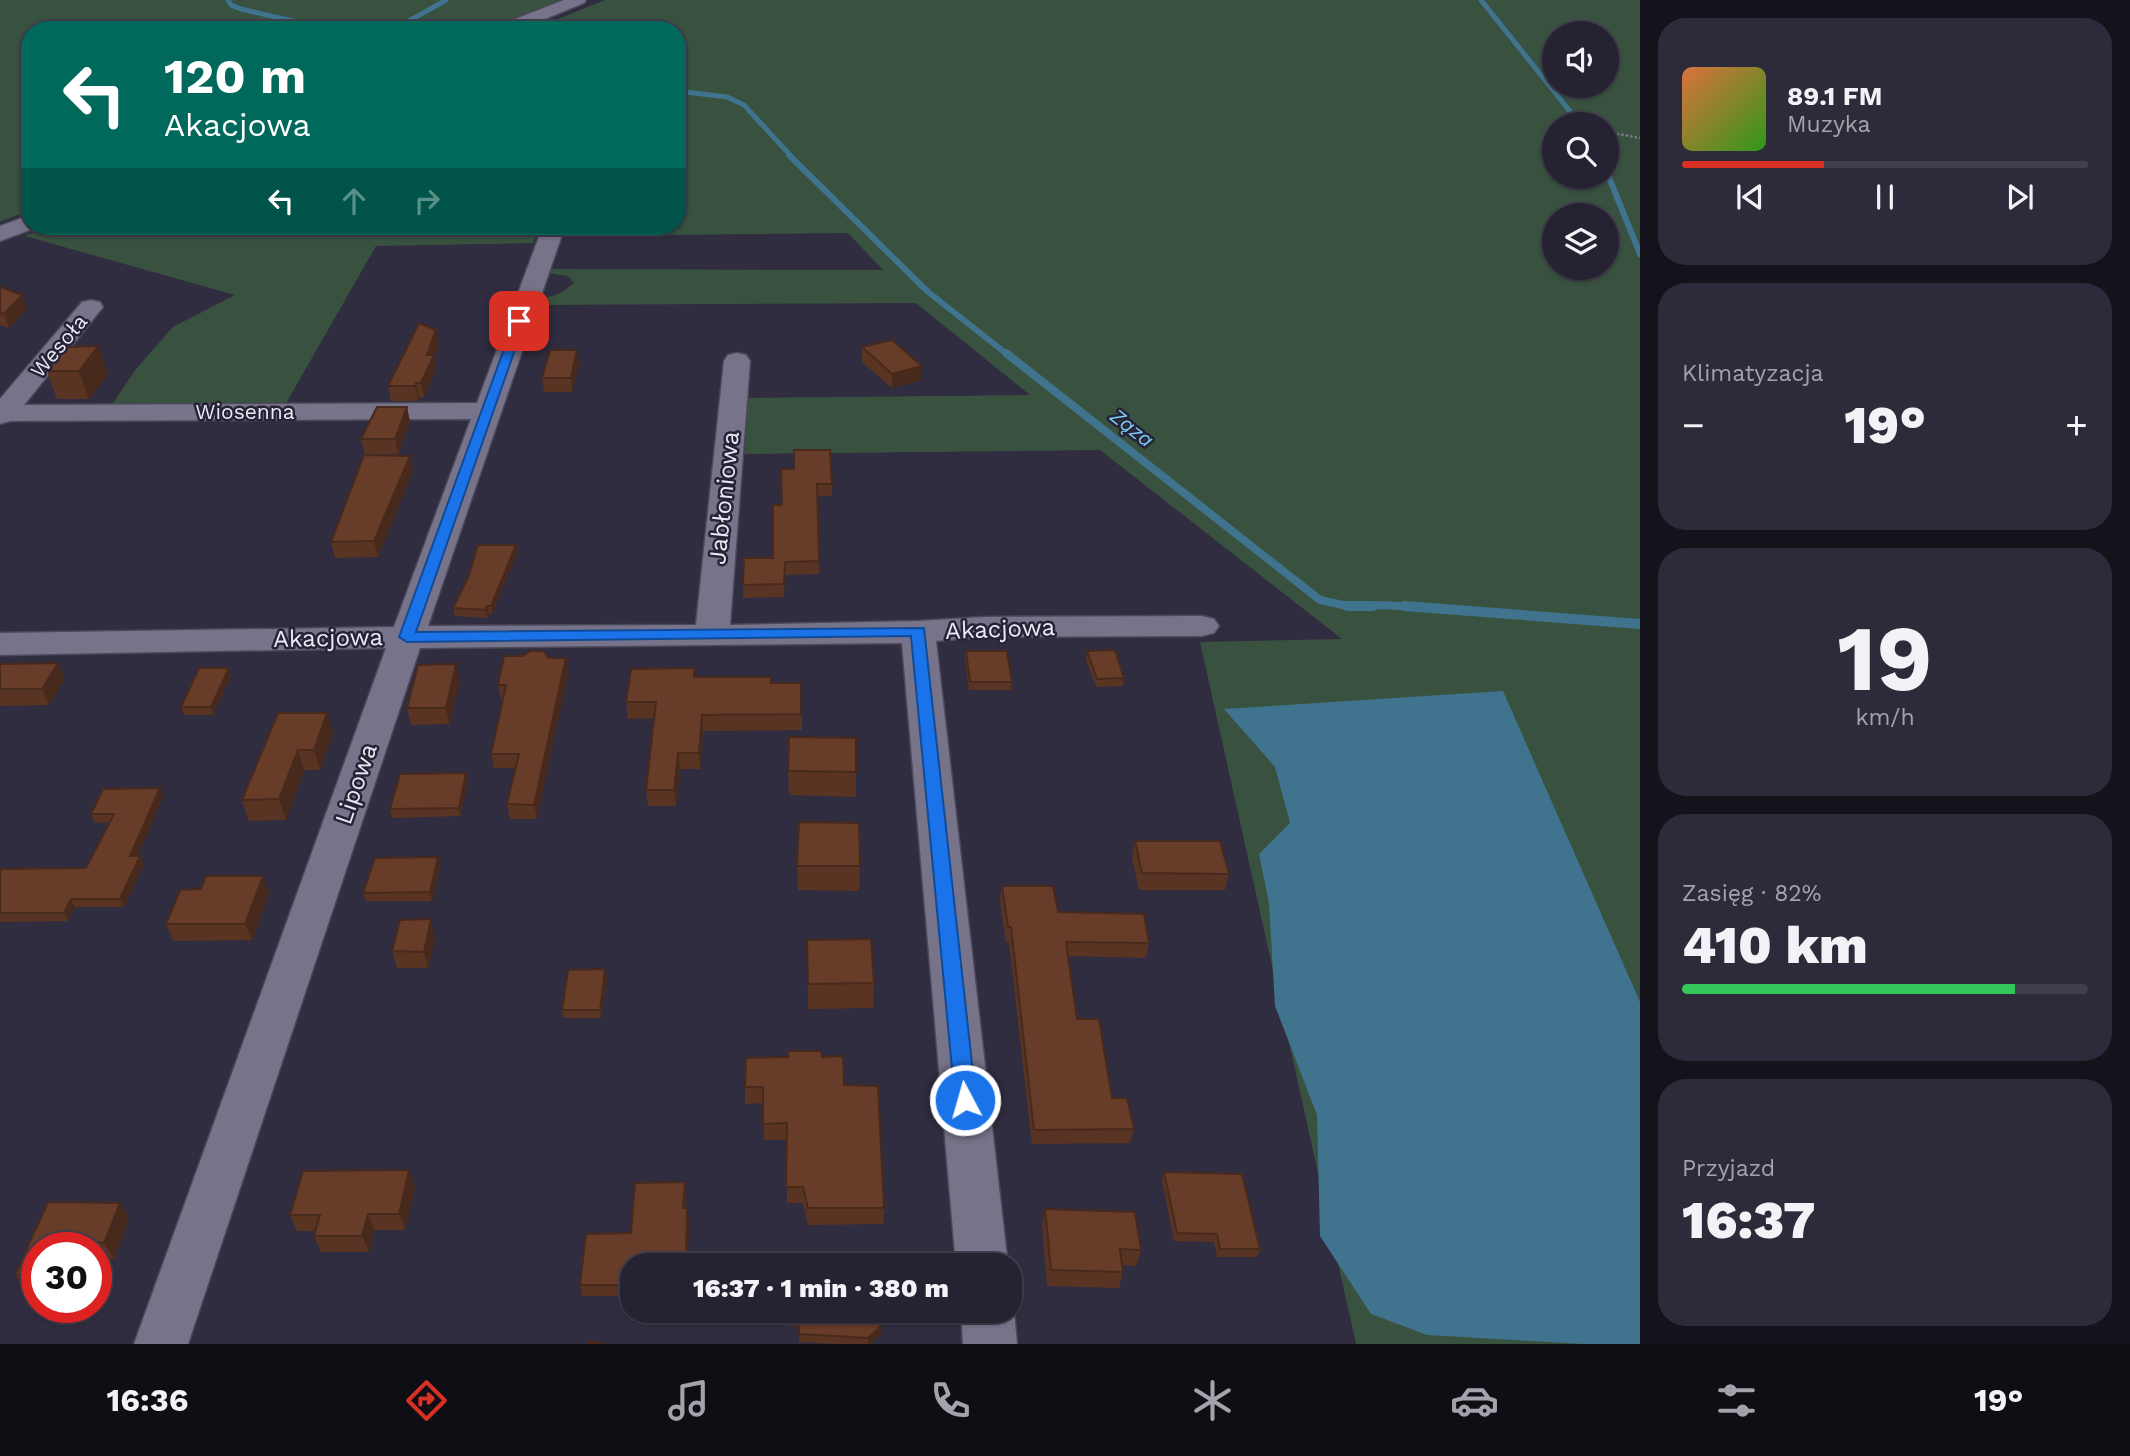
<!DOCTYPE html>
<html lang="pl">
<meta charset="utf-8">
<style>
:root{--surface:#252231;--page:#2d2a39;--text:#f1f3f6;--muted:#a3a4ab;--line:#423f4d;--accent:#d93025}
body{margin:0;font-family:"Work Sans",sans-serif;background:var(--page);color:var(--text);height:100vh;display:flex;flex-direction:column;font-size:26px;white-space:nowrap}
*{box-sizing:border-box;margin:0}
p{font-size:23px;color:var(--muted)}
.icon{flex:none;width:38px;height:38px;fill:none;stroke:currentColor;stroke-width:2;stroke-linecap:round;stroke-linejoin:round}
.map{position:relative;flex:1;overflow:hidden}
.panel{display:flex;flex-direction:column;gap:18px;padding:18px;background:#14131b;width:490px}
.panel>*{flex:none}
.guide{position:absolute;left:21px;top:21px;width:665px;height:214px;border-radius:28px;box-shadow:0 2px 5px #0004,0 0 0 2px var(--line);background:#00695c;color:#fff;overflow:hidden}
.controls{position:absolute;left:1542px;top:21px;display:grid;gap:14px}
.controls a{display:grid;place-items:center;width:77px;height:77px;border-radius:50%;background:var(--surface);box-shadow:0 2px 5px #0004,0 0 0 2px var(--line);font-size:35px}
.speed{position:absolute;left:21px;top:1232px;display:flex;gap:14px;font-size:35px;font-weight:700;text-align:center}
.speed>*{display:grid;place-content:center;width:91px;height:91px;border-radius:50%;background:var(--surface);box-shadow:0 2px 5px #0004,0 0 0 2px var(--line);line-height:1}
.speed .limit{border:10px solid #d22;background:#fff;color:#111}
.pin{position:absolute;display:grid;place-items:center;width:60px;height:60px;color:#fff;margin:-30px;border-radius:14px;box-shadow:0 4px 10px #0006}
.me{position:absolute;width:77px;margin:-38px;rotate:354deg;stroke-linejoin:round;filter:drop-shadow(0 0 5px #0008)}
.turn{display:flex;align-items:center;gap:24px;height:147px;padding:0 28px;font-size:32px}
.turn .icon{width:91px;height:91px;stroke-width:2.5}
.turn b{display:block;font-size:49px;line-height:60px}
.lanes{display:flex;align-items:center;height:66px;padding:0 28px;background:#0003;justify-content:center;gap:35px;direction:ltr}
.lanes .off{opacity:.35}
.big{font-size:52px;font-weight:800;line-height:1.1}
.panel .widget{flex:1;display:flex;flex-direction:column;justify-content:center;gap:10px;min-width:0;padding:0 24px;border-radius:28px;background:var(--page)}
.panel .dial{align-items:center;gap:0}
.dial b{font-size:91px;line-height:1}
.song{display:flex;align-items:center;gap:21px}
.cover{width:84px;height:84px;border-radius:10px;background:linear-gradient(135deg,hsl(20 70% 55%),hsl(110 70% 35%))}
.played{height:7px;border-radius:4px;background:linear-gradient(90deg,var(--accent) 35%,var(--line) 35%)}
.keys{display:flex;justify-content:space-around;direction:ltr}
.heat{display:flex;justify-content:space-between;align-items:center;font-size:38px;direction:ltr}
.charge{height:10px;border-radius:5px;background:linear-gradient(90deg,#34c759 82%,var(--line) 0)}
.trip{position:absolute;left:620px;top:1253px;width:402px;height:70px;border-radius:28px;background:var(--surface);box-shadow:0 2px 5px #0004,0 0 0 2px var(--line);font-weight:800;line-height:70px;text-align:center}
.tab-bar{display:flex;height:112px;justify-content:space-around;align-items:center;background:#0f0e14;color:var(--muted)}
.tab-bar .icon{width:49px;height:49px}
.tab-bar .on{color:var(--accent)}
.tab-bar b{font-size:32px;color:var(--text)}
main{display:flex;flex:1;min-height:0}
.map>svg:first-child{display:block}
</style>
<main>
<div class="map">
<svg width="1640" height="1344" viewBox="0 0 1640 1344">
<rect width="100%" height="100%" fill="#312d41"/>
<path fill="#38523f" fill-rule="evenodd" d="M 0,0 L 561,0 L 488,30 L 30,30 L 30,210 L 0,222 Z
M 605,0 L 1640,0 L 1640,1344 L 1356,1344 L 1200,642 L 1342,639 L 1100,450 L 745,454 L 747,398 L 1030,395 L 916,303 L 536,305 L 536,301 L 561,293 L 574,283 L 568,276 L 546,273 L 548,269 L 883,270 L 848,233 L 560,236 L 564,226 L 677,226 L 677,149 L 688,136 L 677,135 L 677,30 L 531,30 ZM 1554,33 L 1606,33 L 1606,86 L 1554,86 ZM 1554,124 L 1606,124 L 1606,177 L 1554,177 ZM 1554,215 L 1606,215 L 1606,268 L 1554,268 Z
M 50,226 L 540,226 L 533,243 L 376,246 L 285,405 L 111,406 L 136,369 L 173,327 L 235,295 L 25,236 Z"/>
<path fill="#40738d" d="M 1503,691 L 1640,1002 L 1640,1344 L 1583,1344 L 1427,1335 L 1371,1314 L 1320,1236 L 1317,1115 L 1275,1006 L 1269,903 L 1259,854 L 1290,823 L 1275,767 L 1224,709 Z"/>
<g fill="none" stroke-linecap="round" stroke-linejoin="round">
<path stroke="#40738d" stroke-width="5" d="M 228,0 L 231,5 L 241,9 L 332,30
M 1481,0 L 1580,124
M 393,30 L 446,0
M 677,91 L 727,97 L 744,105 L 791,156"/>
<path stroke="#40738d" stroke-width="6" d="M 789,155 L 927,291 L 1008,355
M 1606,170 L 1640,254"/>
<path stroke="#40738d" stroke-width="8" d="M 1006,353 L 1320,600 L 1352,607 L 1384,605 L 1428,608"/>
<path stroke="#40738d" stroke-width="10" d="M 1347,606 L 1373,606
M 1404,606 L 1640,624"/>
<defs>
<path id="minor" d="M 564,0 L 586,0 L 584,3 L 518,30 L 495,30 L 497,26 Z
M 30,215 L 30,226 L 38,227 L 0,241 L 0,226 Z
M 543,226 L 565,226 L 428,626 L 696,625 L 724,361 L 728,355 L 737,353 L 746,355 L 750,361 L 730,625 L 918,621 L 985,617 L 1202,616 L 1214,619 L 1219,626 L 1214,633 L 1202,636 L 985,637 L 936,641 L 1008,1265 L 956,1265 L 902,643 L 420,648 L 188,1344 L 134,1344 L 386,648 L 0,655 L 0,633 L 394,627 L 471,419 L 10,421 L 0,424 L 0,399 L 82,302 L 91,300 L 100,302 L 103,307 L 24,405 L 477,403 Z
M 1010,1302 L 1014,1311 L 1017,1344 L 963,1344 L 961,1311 L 1010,1311 Z"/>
</defs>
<use href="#minor" stroke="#4b4858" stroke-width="3"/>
<path stroke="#797687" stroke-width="2.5" stroke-dasharray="2.5 2" stroke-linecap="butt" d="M 1608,132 L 1640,138"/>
<use href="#minor" fill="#77738a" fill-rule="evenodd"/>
</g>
<path fill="#593423" d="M 0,287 L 27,309 L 9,328 L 0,325 Z
M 436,330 L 439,344 L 434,357 L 436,369 L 424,397 L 419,397 L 418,401 L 391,401 L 388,386 Z
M 98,346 L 108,374 L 89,399 L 57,399 L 47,371 Z
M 862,347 L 922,366 L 922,380 L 892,388 L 862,362 Z
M 577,350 L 579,365 L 572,392 L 544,392 L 542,378 Z
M 407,407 L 410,422 L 398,454 L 365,454 L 361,439 Z
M 781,469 L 832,484 L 832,496 L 818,496 L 819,574 L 785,575 L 784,597 L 743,598 L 743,585 L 773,558 L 782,505 Z
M 413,471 L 378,557 L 335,558 L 331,542 Z
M 516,545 L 517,553 L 492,614 L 489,614 L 487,618 L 455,616 L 453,608 Z
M 966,651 L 1012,682 L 1011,690 L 969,690 L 965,659 Z
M 1087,651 L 1124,678 L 1123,686 L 1096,687 L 1086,659 Z
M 549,658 L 566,658 L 568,672 L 537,819 L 510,819 L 507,804 L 516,768 L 494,768 L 491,754 L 503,699 L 501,699 L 498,685 Z
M 0,664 L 65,679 L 49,705 L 0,706 Z
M 229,668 L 231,676 L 213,715 L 184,715 L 181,707 Z
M 695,677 L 771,683 L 801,683 L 802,730 L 703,731 L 700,769 L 680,769 L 676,806 L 648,806 L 646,790 L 654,718 L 628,719 L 626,702 Z
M 460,680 L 449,724 L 411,725 L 407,708 Z
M 278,713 L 333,733 L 320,770 L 304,770 L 286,820 L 249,821 L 242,800 Z
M 788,771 L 856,772 L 856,797 L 789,795 Z
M 468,781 L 460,816 L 392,818 L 390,809 Z
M 163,797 L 137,856 L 140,856 L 144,864 L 124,907 L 75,907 L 68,921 L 0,922 L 0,869 L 86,868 L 109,822 L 95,823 L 91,814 Z
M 1135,841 L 1229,874 L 1225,890 L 1139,890 L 1132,858 Z
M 440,866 L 432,901 L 366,901 L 363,893 Z
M 797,866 L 860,866 L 859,891 L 798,890 Z
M 1002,886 L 1058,912 L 1149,943 L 1146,958 L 1068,956 L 1077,1019 L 1112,1098 L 1134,1129 L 1130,1143 L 1032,1144 L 1009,942 L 1006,942 L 1000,900 Z
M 201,889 L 269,893 L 252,940 L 173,941 L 166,924 Z
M 435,936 L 428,968 L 397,968 L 392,951 Z
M 807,940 L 874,983 L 873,1008 L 808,1009 Z
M 605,969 L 607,978 L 601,1018 L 563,1018 L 562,1010 Z
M 822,1057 L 844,1085 L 884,1208 L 883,1224 L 808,1225 L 803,1203 L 787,1203 L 787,1140 L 764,1140 L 763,1103 L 745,1104 L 745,1087 Z
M 1164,1172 L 1260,1249 L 1257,1257 L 1217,1257 L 1214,1242 L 1174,1241 L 1162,1180 Z
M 685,1182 L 686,1192 L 685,1208 L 687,1208 L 689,1218 L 632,1265 L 632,1296 L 582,1296 L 580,1285 L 631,1233 Z
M 415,1186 L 405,1230 L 374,1230 L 369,1252 L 321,1252 L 314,1236 L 315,1231 L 297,1231 L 290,1215 Z
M 48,1202 L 120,1203 L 129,1219 L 114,1259 L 103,1258 L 96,1274 L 96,1248 L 37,1248 L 37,1291 L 26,1291 L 15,1275 Z
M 1045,1209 L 1141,1250 L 1136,1266 L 1122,1265 L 1123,1272 L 1119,1288 L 1047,1286 L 1042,1225 Z
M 788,1311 L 881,1334 L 870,1344 L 833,1344 L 799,1342 L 799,1327 L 787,1326 Z"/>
<path fill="#482a1d" d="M 22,295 L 27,309 L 9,328 L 4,314 Z
M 436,330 L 439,344 L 434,357 L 436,369 L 424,397 L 421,383 L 427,355 Z
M 98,346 L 108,374 L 89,399 L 79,371 Z
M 577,350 L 579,365 L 572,392 L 571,378 Z
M 922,366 L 922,380 L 892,388 L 892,374 Z
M 416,383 L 419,397 L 418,401 L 415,386 Z
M 407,407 L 410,422 L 398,454 L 395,439 Z
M 410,456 L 413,471 L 378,557 L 374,541 Z
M 516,545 L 517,553 L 492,614 L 491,606 Z
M 487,606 L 489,614 L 487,618 L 486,610 Z
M 566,658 L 568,672 L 537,819 L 534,805 Z
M 58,663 L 65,679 L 49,705 L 42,689 Z
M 456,664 L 460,680 L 449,724 L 446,708 Z
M 229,668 L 231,676 L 213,715 L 211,707 Z
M 327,713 L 333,733 L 320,770 L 314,750 Z
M 702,715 L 703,731 L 700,769 L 699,753 Z
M 298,750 L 304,770 L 286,820 L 279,799 Z
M 678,753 L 680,769 L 676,806 L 674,790 Z
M 466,773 L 468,781 L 460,816 L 459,808 Z
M 160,788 L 163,797 L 134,864 L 130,856 Z
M 140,856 L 144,864 L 124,907 L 120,899 Z
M 438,857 L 440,866 L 432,901 L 430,892 Z
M 263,876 L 269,893 L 252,940 L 245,924 Z
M 71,899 L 75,907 L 68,921 L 64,913 Z
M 431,919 L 435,936 L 428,968 L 424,952 Z
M 605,969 L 607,978 L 601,1018 L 600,1010 Z
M 409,1170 L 415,1186 L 405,1230 L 399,1214 Z
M 685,1182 L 686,1192 L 684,1218 L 683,1208 Z
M 120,1203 L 129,1219 L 114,1259 L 104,1243 Z
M 687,1208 L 689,1218 L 688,1265 L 686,1265 Z
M 368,1214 L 374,1230 L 369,1252 L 362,1236 Z
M 96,1248 L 103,1258 L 96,1274 Z
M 881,1326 L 881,1334 L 870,1344 L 868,1344 L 868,1338 Z"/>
<path fill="#673c29" stroke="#482a1d" stroke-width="2" d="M 0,287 L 22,295 L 4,314 L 0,313 Z
M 419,323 L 436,330 L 427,355 L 434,355 L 421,383 L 416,383 L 415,386 L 388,386 Z
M 892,340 L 922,366 L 892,374 L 862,347 Z
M 98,346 L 79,371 L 47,371 L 66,347 Z
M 550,350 L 577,350 L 571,378 L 542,378 Z
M 377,407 L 407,407 L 395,439 L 361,439 Z
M 794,450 L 830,450 L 832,484 L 817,484 L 819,561 L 785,562 L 784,584 L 743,585 L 744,558 L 773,558 L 773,505 L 782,505 L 781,469 L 794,469 Z
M 364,455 L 410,456 L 374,541 L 331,542 Z
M 478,545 L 516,545 L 491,606 L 487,606 L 486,610 L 453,608 L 468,578 Z
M 1115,650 L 1124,678 L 1097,679 L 1087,651 Z
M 530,651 L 543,651 L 549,658 L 566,658 L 534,805 L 507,804 L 519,754 L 491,754 L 506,685 L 498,685 L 504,656 L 523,656 Z
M 966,651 L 1007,651 L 1012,682 L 970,682 Z
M 58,663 L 42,689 L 0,689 L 0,664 Z
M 456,664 L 446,708 L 407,708 L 418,665 Z
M 199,668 L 229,668 L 211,707 L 181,707 Z
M 694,668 L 694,677 L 771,677 L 771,683 L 801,683 L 801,714 L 702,715 L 699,753 L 678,753 L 674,790 L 646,790 L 656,702 L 626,702 L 631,669 Z
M 278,713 L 327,713 L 314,750 L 298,750 L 279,799 L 242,800 Z
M 789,737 L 856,738 L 856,772 L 788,771 Z
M 466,773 L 459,808 L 390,809 L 400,774 Z
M 160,788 L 130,856 L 140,856 L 120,899 L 71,899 L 64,913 L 0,913 L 0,869 L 86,868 L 114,814 L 91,814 L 103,789 Z
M 799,822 L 859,823 L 860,866 L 797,866 Z
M 1135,841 L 1220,841 L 1229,874 L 1142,873 Z
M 438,857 L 430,892 L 363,893 L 375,858 Z
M 206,876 L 263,876 L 245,924 L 166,924 L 180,890 L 201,889 Z
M 1002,886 L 1053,886 L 1058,912 L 1144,914 L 1149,943 L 1066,942 L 1077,1019 L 1099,1019 L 1112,1098 L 1127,1098 L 1134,1129 L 1034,1130 L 1011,927 L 1008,927 Z
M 431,919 L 424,952 L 392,951 L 400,920 Z
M 871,939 L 874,983 L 808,984 L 807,940 Z
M 605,969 L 600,1010 L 562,1010 L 568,970 Z
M 788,1051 L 821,1051 L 822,1057 L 843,1056 L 844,1085 L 878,1086 L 884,1208 L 808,1208 L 803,1187 L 786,1187 L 787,1123 L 763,1124 L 763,1087 L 745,1087 L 746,1058 L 788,1057 Z
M 409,1170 L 399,1214 L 368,1214 L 362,1236 L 314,1236 L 320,1215 L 290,1215 L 303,1171 Z
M 1164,1172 L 1242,1174 L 1260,1249 L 1220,1249 L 1217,1234 L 1177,1233 Z
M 685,1182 L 683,1208 L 687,1208 L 686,1265 L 632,1265 L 632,1285 L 580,1285 L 586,1234 L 631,1233 L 635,1183 Z
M 48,1202 L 120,1203 L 104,1243 L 93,1242 L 91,1248 L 37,1248 L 37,1276 L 15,1275 Z
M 1045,1209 L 1135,1212 L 1141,1250 L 1120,1249 L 1123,1272 L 1051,1270 Z
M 822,1264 L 867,1265 L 822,1265 Z
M 788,1311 L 881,1311 L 881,1326 L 868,1338 L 799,1334 L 800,1319 L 787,1319 Z
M 589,1341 L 606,1344 L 589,1344 Z"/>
<path fill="#1a73e8" stroke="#114b97" stroke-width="2" d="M 515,319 L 525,321 L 416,632 L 924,628 L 976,1100 L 973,1106 L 965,1109 L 958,1106 L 955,1100 L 911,636 L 407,642 L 399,637 Z"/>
<g text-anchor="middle" stroke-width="5" stroke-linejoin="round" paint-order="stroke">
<g font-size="21" fill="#eae8f5" stroke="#272336">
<text transform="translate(59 346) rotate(-50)" y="7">Wesoła</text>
<text x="245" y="419">Wiosenna</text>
</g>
<g font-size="21" font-style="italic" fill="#7bcbf4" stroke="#272336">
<text transform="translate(1132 428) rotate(38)" y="7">Ząza</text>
</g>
<g font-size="24" fill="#eae8f5" stroke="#272336">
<text transform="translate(724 498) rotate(-84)" y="8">Jabłoniowa</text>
<text transform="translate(1000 629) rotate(-2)" y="8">Akacjowa</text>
<text transform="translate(328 638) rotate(-1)" y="8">Akacjowa</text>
<text transform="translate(356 784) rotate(-71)" y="8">Lipowa</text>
</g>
</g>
</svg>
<div class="controls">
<a><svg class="icon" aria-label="sound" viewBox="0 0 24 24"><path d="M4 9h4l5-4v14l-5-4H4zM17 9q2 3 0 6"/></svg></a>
<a><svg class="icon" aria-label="search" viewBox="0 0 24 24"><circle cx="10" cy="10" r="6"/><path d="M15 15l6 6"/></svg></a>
<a><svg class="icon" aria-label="layers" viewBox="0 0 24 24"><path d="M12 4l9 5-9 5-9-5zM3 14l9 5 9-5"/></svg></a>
</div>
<div class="speed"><div class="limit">30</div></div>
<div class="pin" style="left:519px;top:321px;background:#d93025"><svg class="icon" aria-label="arrive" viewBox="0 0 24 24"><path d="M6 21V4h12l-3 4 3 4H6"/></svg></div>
<svg class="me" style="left:965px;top:1100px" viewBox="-20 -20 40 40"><circle r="17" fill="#1a73e8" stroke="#fff" stroke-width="3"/><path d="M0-11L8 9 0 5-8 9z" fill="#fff"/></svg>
<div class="trip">16:37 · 1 min · 380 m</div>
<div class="guide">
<div class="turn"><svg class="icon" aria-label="left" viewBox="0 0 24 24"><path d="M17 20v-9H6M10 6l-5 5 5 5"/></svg><div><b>120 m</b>Akacjowa</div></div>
<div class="lanes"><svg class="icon" aria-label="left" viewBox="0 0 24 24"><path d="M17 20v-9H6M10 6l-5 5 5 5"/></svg><svg class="icon off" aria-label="ahead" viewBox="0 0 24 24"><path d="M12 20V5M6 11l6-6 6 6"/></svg><svg class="icon off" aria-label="right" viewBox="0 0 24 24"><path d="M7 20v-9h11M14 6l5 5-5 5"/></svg></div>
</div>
</div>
<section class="panel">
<div class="widget">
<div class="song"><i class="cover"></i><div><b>89.1 FM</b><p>Muzyka</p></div></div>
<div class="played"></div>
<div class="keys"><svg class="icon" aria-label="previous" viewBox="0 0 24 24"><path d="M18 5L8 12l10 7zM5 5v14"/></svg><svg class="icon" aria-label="pause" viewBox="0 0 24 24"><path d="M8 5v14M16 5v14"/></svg><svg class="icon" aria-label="next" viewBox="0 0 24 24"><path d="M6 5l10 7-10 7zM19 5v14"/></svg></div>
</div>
<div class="widget"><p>Klimatyzacja</p>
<div class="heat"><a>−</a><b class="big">19°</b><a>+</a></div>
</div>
<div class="widget dial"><b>19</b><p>km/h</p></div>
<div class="widget"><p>Zasięg · 82%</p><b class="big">410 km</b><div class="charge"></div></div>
<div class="widget"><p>Przyjazd</p><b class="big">16:37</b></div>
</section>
</main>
<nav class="tab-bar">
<b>16:36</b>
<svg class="icon on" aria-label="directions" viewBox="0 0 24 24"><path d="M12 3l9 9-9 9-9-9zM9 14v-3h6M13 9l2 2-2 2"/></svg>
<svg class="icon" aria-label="music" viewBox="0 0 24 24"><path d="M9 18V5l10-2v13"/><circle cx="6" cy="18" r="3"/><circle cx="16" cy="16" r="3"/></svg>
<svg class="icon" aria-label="phone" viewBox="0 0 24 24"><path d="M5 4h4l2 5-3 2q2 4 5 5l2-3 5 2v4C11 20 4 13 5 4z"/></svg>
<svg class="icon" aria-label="climate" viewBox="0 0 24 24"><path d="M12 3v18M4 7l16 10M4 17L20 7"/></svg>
<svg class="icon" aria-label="car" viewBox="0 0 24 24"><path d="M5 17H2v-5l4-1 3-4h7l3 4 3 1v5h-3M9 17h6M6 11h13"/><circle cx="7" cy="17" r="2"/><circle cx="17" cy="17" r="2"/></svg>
<svg class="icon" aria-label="filters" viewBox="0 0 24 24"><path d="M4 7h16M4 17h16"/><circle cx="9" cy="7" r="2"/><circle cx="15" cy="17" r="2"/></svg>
<b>19°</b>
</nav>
